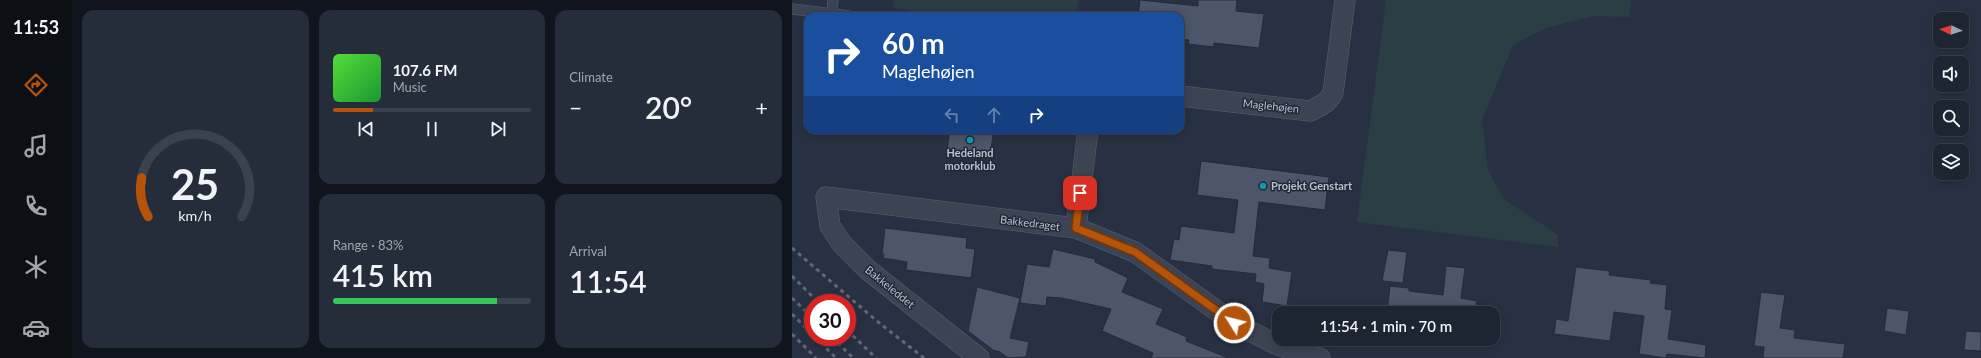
<!DOCTYPE html>
<meta charset="utf-8">
<style>
:root{--surface:#1e2532;--page:#262d3a;--text:#f1f3f6;--muted:#a1a5ac;--line:#3c424d;--accent:#b45309}
body{margin:0;font-family:Lato,sans-serif;background:var(--page);color:var(--text);height:100vh;display:flex;flex-direction:column;font-size:15px;white-space:nowrap}
*{box-sizing:border-box;margin:0}
p{font-size:13px;color:var(--muted)}
.icon{flex:none;width:22px;height:22px;fill:none;stroke:currentColor;stroke-width:2;stroke-linecap:round;stroke-linejoin:round}
.map{position:relative;flex:1;overflow:hidden}
.side{display:flex;flex-direction:column;gap:10px;padding:10px;background:#10141c;width:720px}
.side>*{flex:none}
.banner{position:absolute;left:12px;top:12px;width:380px;height:122px;border-radius:12px;box-shadow:0 2px 10px #0003,0 0 0 1px var(--line);background:#1a4fa0;color:#fff;overflow:hidden}
.needle{width:26px;rotate:274deg}
.tools{position:absolute;left:1141px;top:12px;display:grid;gap:8px}
.tools a{display:grid;place-items:center;width:36px;height:36px;border-radius:8px;background:var(--surface);box-shadow:0 2px 10px #0003,0 0 0 1px var(--line);font-size:20px}
.speed{position:absolute;left:12px;top:294px;display:flex;gap:8px;font-size:20px;font-weight:700;text-align:center}
.speed>*{display:grid;place-content:center;width:52px;height:52px;border-radius:50%;background:var(--surface);box-shadow:0 2px 10px #0003,0 0 0 1px var(--line);line-height:1}
.speed .limit{border:6px solid #d22;background:#fff;color:#111}
.pin{position:absolute;display:grid;place-items:center;width:34px;height:34px;color:#fff;margin:-17px;border-radius:8px;box-shadow:0 2px 6px #0006}
.me{position:absolute;width:44px;margin:-22px;rotate:306deg;stroke-linejoin:round;filter:drop-shadow(0 0 3px #0008)}
.turn{display:flex;align-items:center;gap:14px;height:84px;padding:0 12px;font-size:18px}
.turn .icon{width:52px;height:52px;stroke-width:2.5}
.turn b{display:block;font-size:28px;line-height:34px}
.lanes{display:flex;align-items:center;height:38px;padding:0 12px;background:#0003;justify-content:center;gap:20px;direction:ltr}
.lanes .off{opacity:.35}
.big{font-size:30px;font-weight:600;line-height:1.1}
.side .card{flex:1;display:flex;flex-direction:column;justify-content:center;gap:6px;min-width:0;padding:0 14px;border-radius:12px;background:var(--page)}
.side .dial{align-items:center;gap:0}
.dial svg{height:104px;overflow:visible;fill:none;stroke:var(--line);stroke-width:7;stroke-linecap:round;text-anchor:middle}
.dial text{fill:var(--text);stroke:none}
.song{display:flex;align-items:center;gap:12px}
.cover{width:48px;height:48px;border-radius:6px;background:linear-gradient(135deg,hsl(110 70% 55%),hsl(130 70% 35%))}
.played{height:4px;border-radius:2px;background:linear-gradient(90deg,var(--accent) 20%,var(--line) 20%)}
.keys{display:flex;justify-content:space-around;direction:ltr}
.heat{display:flex;justify-content:space-between;align-items:center;font-size:22px;direction:ltr}
.charge{height:6px;border-radius:3px;background:linear-gradient(90deg,#34c759 83%,var(--line) 0)}
.side .tiles{flex:1;display:grid;gap:10px;grid-template-columns:repeat(3,1fr)}
.card:first-child{grid-row:span 2}
.trip{position:absolute;left:480px;top:306px;width:228px;height:40px;border-radius:12px;background:var(--surface);box-shadow:0 2px 10px #0003,0 0 0 1px var(--line);font-weight:600;line-height:40px;text-align:center}
main{display:flex;flex:1;min-height:0}
.tab-bar{display:flex;flex-direction:column;width:72px;justify-content:space-around;align-items:center;background:#0c0f14;color:var(--muted)}
.tab-bar .icon{width:28px;height:28px}
.tab-bar .current{color:var(--accent)}
.tab-bar b{font-size:18px;color:var(--text)}
.map>svg:first-child{display:block}
</style>
<main>
<nav class="tab-bar">
<b>11:53</b>
<svg class="icon current" aria-label="directions" viewBox="0 0 24 24"><path d="M12 3l9 9-9 9-9-9zM9 14v-3h6M13 9l2 2-2 2"/></svg>
<svg class="icon" aria-label="music" viewBox="0 0 24 24"><path d="M9 18V5l10-2v13"/><circle cx="6" cy="18" r="3"/><circle cx="16" cy="16" r="3"/></svg>
<svg class="icon" aria-label="phone" viewBox="0 0 24 24"><path d="M5 4h4l2 5-3 2q2 4 5 5l2-3 5 2v4C11 20 4 13 5 4z"/></svg>
<svg class="icon" aria-label="climate" viewBox="0 0 24 24"><path d="M12 3v18M4 7l16 10M4 17L20 7"/></svg>
<svg class="icon" aria-label="car" viewBox="0 0 24 24"><path d="M5 17H2v-5l4-1 3-4h7l3 4 3 1v5h-3M9 17h6M6 11h13"/><circle cx="7" cy="17" r="2"/><circle cx="17" cy="17" r="2"/></svg>
</nav>
<section class="side">
<div class="tiles">
<div class="card dial"><svg viewBox="0 0 100 80">
<path d="M14 69A42 42 0 1 1 86 69"/>
<path d="M14 69A42 42 0 0 1 9 39" stroke="#b45309"/>
<text x="50" y="56" font-size="32" font-weight="700">25</text>
<text x="50" y="72" font-size="11">km/h</text>
</svg></div>
<div class="card">
<div class="song"><i class="cover"></i><div><b>107.6 FM</b><p>Music</p></div></div>
<div class="played"></div>
<div class="keys"><svg class="icon" aria-label="previous" viewBox="0 0 24 24"><path d="M18 5L8 12l10 7zM5 5v14"/></svg><svg class="icon" aria-label="pause" viewBox="0 0 24 24"><path d="M8 5v14M16 5v14"/></svg><svg class="icon" aria-label="next" viewBox="0 0 24 24"><path d="M6 5l10 7-10 7zM19 5v14"/></svg></div>
</div>
<div class="card"><p>Climate</p>
<div class="heat"><a>−</a><b class="big">20°</b><a>+</a></div>
</div>
<div class="card"><p>Range · 83%</p><b class="big">415 km</b><div class="charge"></div></div>
<div class="card"><p>Arrival</p><b class="big">11:54</b></div>
</div>
</section>
<div class="map">
<svg width="1189" height="358" viewBox="0 0 1189 358">
<rect width="100%" height="100%" fill="#283143"/>
<path fill="#2a3e44" d="M 102,0 L 286,0 L 284,16 L 145,16 L 101,7 Z
M 594,0 L 839,0 L 837,17 L 801,16 L 754,28 L 721,45 L 690,120 L 696,170 L 712,199 L 766,235 L 766,247 L 565,222 Z"/>
<path fill="#4c5569" stroke="#232a3a" d="M 348,0 L 406,6 L 406,0 L 445,0 L 444,11 L 472,14 L 467,48 L 422,43 L 422,47 L 396,44 L 397,40 L 388,39 L 388,16 L 346,16 Z
M 158,130 L 202,130 L 198,155 L 155,149 Z
M 409,161 L 537,177 L 533,210 L 467,202 L 461,256 L 478,258 L 477,268 L 500,272 L 495,306 L 470,302 L 472,284 L 463,282 L 464,274 L 420,269 L 420,266 L 378,260 L 382,239 L 387,240 L 389,226 L 442,233 L 446,200 L 405,195 Z
M 93,228 L 175,238 L 174,248 L 183,249 L 179,278 L 114,270 L 115,262 L 91,258 L 92,254 L 90,254 Z
M 261,249 L 303,259 L 303,262 L 336,278 L 330,292 L 371,309 L 364,324 L 395,337 L 394,341 L 434,357 L 434,358 L 359,358 L 361,353 L 310,331 L 319,309 L 270,298 L 255,297 L 254,306 L 228,303 L 235,264 L 257,267 Z
M 596,250 L 615,252 L 611,283 L 590,281 Z
M 654,266 L 673,268 L 669,298 L 685,301 L 684,304 L 695,306 L 694,313 L 595,313 L 598,286 L 617,288 L 617,291 L 651,295 Z
M 784,267 L 818,271 L 817,275 L 859,280 L 858,283 L 875,285 L 873,309 L 880,310 L 876,339 L 914,345 L 913,358 L 875,354 L 874,358 L 847,354 L 852,316 L 822,312 L 818,341 L 762,334 L 764,319 L 776,321 Z
M 185,287 L 228,298 L 218,338 L 237,342 L 234,357 L 216,358 L 208,352 L 201,350 L 176,331 Z
M 969,292 L 993,295 L 988,328 L 1003,330 L 1002,338 L 1053,344 L 1051,358 L 971,358 L 972,347 L 962,346 Z
M 1095,308 L 1117,311 L 1114,335 L 1092,331 Z
M 1174,331 L 1189,332 L 1189,351 L 1172,350 Z
M 690,339 L 690,343 L 680,342 L 680,344 L 651,340 Z"/>
<g fill="none" stroke-linecap="round" stroke-linejoin="round">
<defs>
<path id="service" d="M 0,9 L 57,16
M 40,13 L 41,0"/>
<path id="minor" d="M 388,96 L 518,111 C 528,106 536,103 541,93 L 553,0
M 284,228 L 296,130
M 187,358 L 76,270 L 50,244 L 38,226 L 34,197 L 284,228 L 343,252 L 442,323 L 481,343 L 517,356 L 528,358"/>
</defs>
<use href="#service" stroke="#5b6170" stroke-width="11"/>
<use href="#minor" stroke="#5b6170" stroke-width="21"/>
<use href="#service" stroke="#3c4352" stroke-width="10"/>
<use href="#minor" stroke="#3c4352" stroke-width="20"/>
<path stroke="#5f6779" stroke-width="3" stroke-dasharray="4 4" stroke-linecap="butt" d="M 0,248 L 86,322 L 132,358
M 0,276 L 27,303
M 0,298 L 21,318
M 0,314 L 21,335
M 55,330 L 84,358
M 0,334 L 24,358
M 23,337 L 44,358
M 40,337 L 61,358"/>
</g>
<g fill="none" stroke-linecap="round" stroke-linejoin="round">
<defs>
<path id="route" d="M 288,193 L 284,228 L 343,252 L 442,323"/>
</defs>
<use href="#route" stroke="#753606" stroke-width="10"/>
<use href="#route" stroke="#b45309" stroke-width="7"/>
</g>
<g fill="#0f9aa8" stroke="#212838" stroke-width="1.5">
<circle cx="178" cy="140" r="4"/>
<circle cx="471" cy="186" r="4"/>
</g>
<g text-anchor="middle" stroke-width="3" stroke-linejoin="round" paint-order="stroke">
<g font-size="11" fill="#babfcc" stroke="#212838">
<text transform="translate(479 106) rotate(6)" y="4">Maglehøjen</text>
<text transform="translate(238 223) rotate(7)" y="4">Bakkedraget</text>
<text transform="translate(98 287) rotate(39)" y="4">Bakkeleddet</text>
</g>
<g font-size="11" font-weight="bold" fill="#babfcc" stroke="#212838">
<text x="178" y="157">Hedeland<tspan x="178" dy="13">motorklub</tspan></text>
<text x="479" y="190" text-anchor="start">Projekt Genstart</text>
</g>
</g>
</svg>
<div class="tools">
<a><svg class="needle" viewBox="-14 -14 28 28"><path d="M0-13l5 13h-10z" fill="#e53935"/><path d="M0 13l5-13h-10z" fill="#a1a5ac"/></svg></a>
<a><svg class="icon" aria-label="sound" viewBox="0 0 24 24"><path d="M4 9h4l5-4v14l-5-4H4zM17 9q2 3 0 6"/></svg></a>
<a><svg class="icon" aria-label="search" viewBox="0 0 24 24"><circle cx="10" cy="10" r="6"/><path d="M15 15l6 6"/></svg></a>
<a><svg class="icon" aria-label="layers" viewBox="0 0 24 24"><path d="M12 4l9 5-9 5-9-5zM3 14l9 5 9-5"/></svg></a>
</div>
<div class="speed"><div class="limit">30</div></div>
<div class="pin" style="left:288px;top:193px;background:#d93025"><svg class="icon" aria-label="arrive" viewBox="0 0 24 24"><path d="M6 21V4h12l-3 4 3 4H6"/></svg></div>
<svg class="me" style="left:442px;top:323px" viewBox="-20 -20 40 40"><circle r="17" fill="#b45309" stroke="#fff" stroke-width="3"/><path d="M0-11L8 9 0 5-8 9z" fill="#fff"/></svg>
<div class="trip">11:54 · 1 min · 70 m</div>
<div class="banner">
<div class="turn"><svg class="icon" aria-label="right" viewBox="0 0 24 24"><path d="M7 20v-9h11M14 6l5 5-5 5"/></svg><div><b>60 m</b>Maglehøjen</div></div>
<div class="lanes"><svg class="icon off" aria-label="left" viewBox="0 0 24 24"><path d="M17 20v-9H6M10 6l-5 5 5 5"/></svg><svg class="icon off" aria-label="ahead" viewBox="0 0 24 24"><path d="M12 20V5M6 11l6-6 6 6"/></svg><svg class="icon" aria-label="right" viewBox="0 0 24 24"><path d="M7 20v-9h11M14 6l5 5-5 5"/></svg></div>
</div>
</div>
</main>
